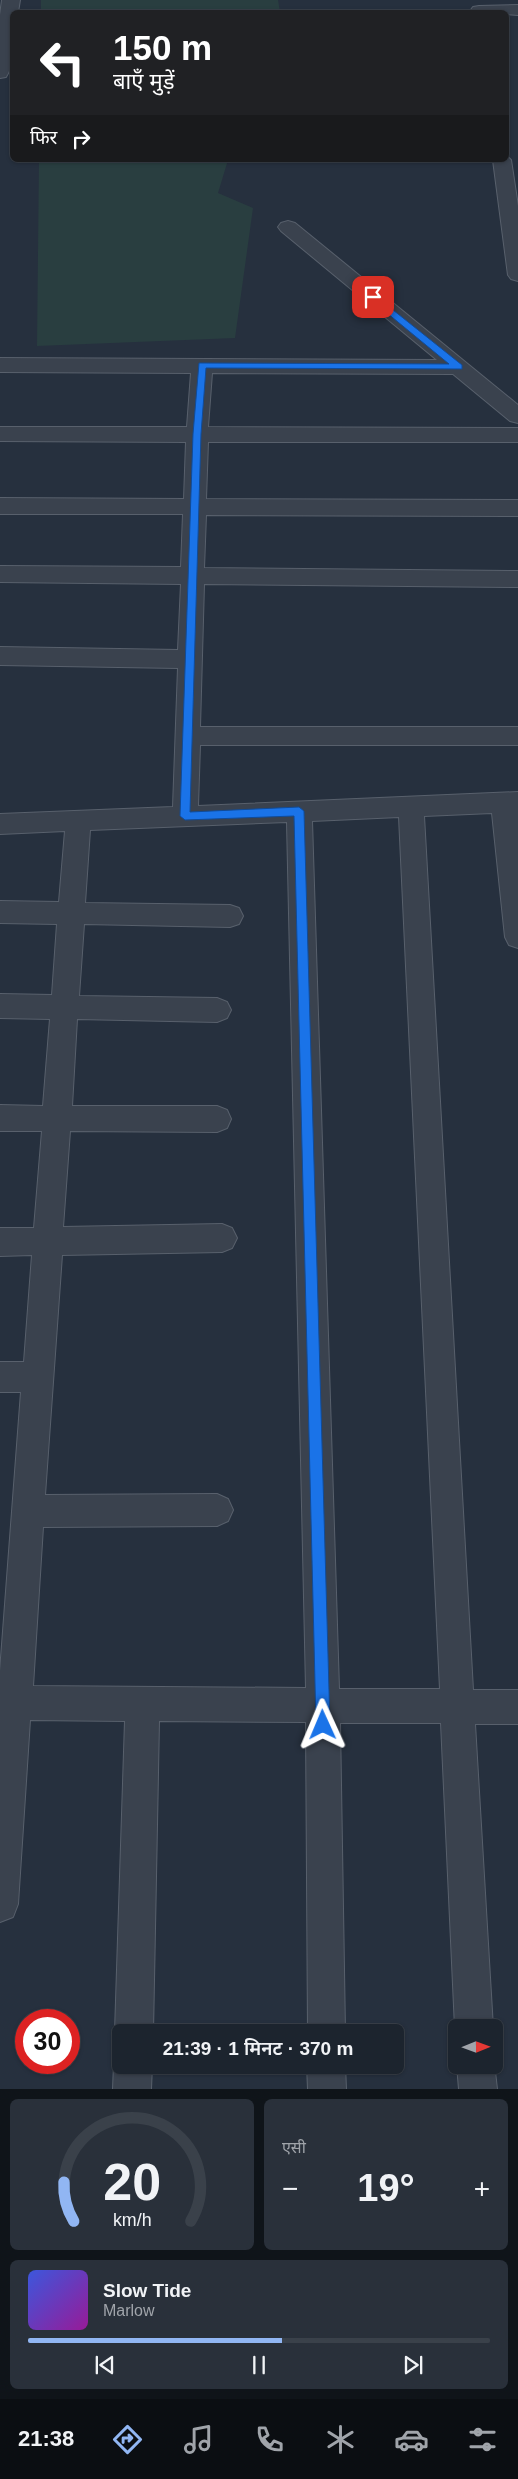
<!DOCTYPE html>
<html lang="hi">
<meta charset="utf-8">
<style>
:root{--surface:#1c242e;--page:#29303a;--text:#f1f3f6;--muted:#a0a4aa;--line:#3a414a;--accent:#91b6f3}
body{margin:0;font-family:Helvetica,"Noto Sans Devanagari",sans-serif;background:var(--page);color:var(--text);height:100vh;display:flex;flex-direction:column;font-size:19px;white-space:nowrap}
*{box-sizing:border-box;margin:0}
p{font-size:16px;color:var(--muted)}
.icon{flex:none;width:28px;height:28px;fill:none;stroke:currentColor;stroke-width:2;stroke-linecap:round;stroke-linejoin:round}
.map{position:relative;height:2089px;overflow:hidden}
.sheet{display:flex;flex-direction:column;gap:10px;padding:10px;background:#0f1419;flex:1}
.sheet>*{flex:none}
.banner{position:absolute;left:10px;top:10px;width:499px;height:152px;border-radius:8px;box-shadow:0 1px 4px #0004,0 0 0 1px var(--line);background:#202124;color:#fff;overflow:hidden}
.needle{width:32px;rotate:89deg}
.tools{position:absolute;left:448px;top:2019px;display:grid;gap:10px}
.tools a{display:grid;place-items:center;width:55px;height:55px;border-radius:8px;background:var(--surface);box-shadow:0 1px 4px #0004,0 0 0 1px var(--line);font-size:25px}
.speed{position:absolute;left:15px;top:2009px;display:flex;gap:10px;font-size:25px;font-weight:700;text-align:center}
.speed>*{display:grid;place-content:center;width:65px;height:65px;border-radius:50%;background:var(--surface);box-shadow:0 1px 4px #0004,0 0 0 1px var(--line);line-height:1}
.speed .limit{border:8px solid #d22;background:#fff;color:#111}
.pin{position:absolute;display:grid;place-items:center;width:42px;height:42px;color:#fff;margin:-21px;border-radius:10px;box-shadow:0 2px 8px #0006}
.me{position:absolute;width:55px;margin:-28px;rotate:359deg;stroke-linejoin:round;filter:drop-shadow(0 0 4px #0008)}
.turn{display:flex;align-items:center;gap:18px;height:105px;padding:0 20px;font-size:22px}
.turn .icon{width:65px;height:65px;stroke-width:2.5}
.turn b{display:block;font-size:35px;line-height:42px}
.then{display:flex;align-items:center;height:48px;padding:0 20px;background:#0003;gap:10px;font-size:19px}
.big{font-size:38px;font-weight:600;line-height:1.1}
.sheet .tile{flex:1;display:flex;flex-direction:column;justify-content:center;gap:8px;min-width:0;padding:0 18px;border-radius:8px;background:var(--page)}
.sheet .dial{align-items:center;gap:0}
.dial svg{height:130px;overflow:visible;fill:none;stroke:var(--line);stroke-width:7;stroke-linecap:round;text-anchor:middle}
.dial text{fill:var(--text);stroke:none}
.song{display:flex;align-items:center;gap:15px}
.cover{width:60px;height:60px;border-radius:8px;background:linear-gradient(135deg,hsl(230 70% 55%),hsl(300 70% 35%))}
.played{height:5px;border-radius:2px;background:linear-gradient(90deg,var(--accent) 55%,var(--line) 55%)}
.keys{display:flex;justify-content:space-around;direction:ltr}
.heat{display:flex;justify-content:space-between;align-items:center;font-size:28px;direction:ltr}
.sheet .tiles{flex:1;display:grid;gap:10px;grid-template-columns:1fr 1fr}
.tile:last-child{grid-column:span 2}
.trip{position:absolute;left:112px;top:2024px;width:292px;height:50px;border-radius:8px;background:var(--surface);box-shadow:0 1px 4px #0004,0 0 0 1px var(--line);font-weight:600;line-height:50px;text-align:center}
.menu{display:flex;height:80px;justify-content:space-around;align-items:center;background:#0b0e12;color:var(--muted)}
.menu .icon{width:35px;height:35px}
.menu .current{color:var(--accent)}
.menu b{font-size:22px;color:var(--text)}
.map>svg:first-child{display:block}
</style>
<div class="map">
<svg width="518" height="2089" viewBox="0 0 518 2089">
<rect width="100%" height="100%" fill="#26303e"/>
<path fill="#293e40" d="M 41,0 L 278,0 L 280,12 L 41,12 Z
M 39,160 L 228,160 L 218,193 L 253,208 L 235,338 L 37,346 Z"/>
<g fill="none" stroke-linecap="round" stroke-linejoin="round">
<defs>
<path id="street" d="M 2,0 L 20,0 L 18,12 L 12,12 C 12,29 16,63 6,77 L 0,78 L 0,15 Z
M 518,5 L 518,15 L 470,11 L 473,7 L 479,6 Z
M 506,155 L 511,160 L 518,206 L 518,281 L 511,279 L 508,275 L 493,160 L 506,160 Z
M 288,221 L 295,223 L 518,405 L 518,423 L 510,421 L 453,374 L 212,373 L 208,427 L 518,428 L 518,442 L 208,442 L 206,499 L 518,500 L 518,516 L 206,515 L 204,568 L 518,571 L 518,587 L 204,584 L 200,727 L 518,727 L 518,745 L 200,745 L 198,806 L 518,792 L 518,948 L 509,945 L 505,937 L 492,813 L 424,816 L 473,1690 L 518,1690 L 518,1724 L 475,1724 L 493,2028 L 456,2028 L 456,2030 L 455,2028 L 441,1723 L 340,1723 L 345,2032 L 308,2032 L 306,1722 L 159,1721 L 153,2032 L 121,2032 L 121,2045 L 115,2032 L 125,1721 L 30,1720 L 18,1904 L 13,1917 L 0,1922 L 0,1671 L 21,1392 L 0,1392 L 0,1362 L 24,1362 L 32,1255 L 0,1256 L 0,1228 L 34,1228 L 42,1131 L 0,1131 L 0,1105 L 43,1106 L 50,1019 L 0,1018 L 0,994 L 52,995 L 57,924 L 0,923 L 0,901 L 59,902 L 65,831 L 0,834 L 0,814 L 173,807 L 178,668 L 0,665 L 0,647 L 178,650 L 181,584 L 0,582 L 0,566 L 181,567 L 183,514 L 0,514 L 0,498 L 184,499 L 186,442 L 0,441 L 0,427 L 187,427 L 191,373 L 0,372 L 0,358 L 437,360 L 281,231 L 278,227 L 281,223 ZM 399,817 L 440,1689 L 339,1689 L 312,821 ZM 287,822 L 306,1688 L 33,1686 L 43,1527 L 217,1526 L 228,1521 L 233,1510 L 228,1499 L 217,1494 L 45,1495 L 62,1255 L 222,1252 L 232,1248 L 237,1238 L 232,1228 L 222,1224 L 63,1227 L 70,1131 L 217,1132 L 227,1128 L 231,1119 L 227,1110 L 217,1106 L 72,1106 L 77,1019 L 217,1022 L 227,1018 L 231,1010 L 227,1002 L 217,998 L 79,996 L 84,924 L 230,927 L 239,924 L 243,916 L 239,908 L 230,905 L 85,903 L 90,830 Z
M 121,2051 L 121,2065 L 152,2065 L 151,2089 L 113,2089 L 114,2065 Z
M 494,2063 L 497,2089 L 459,2089 L 457,2065 L 494,2065 Z
M 307,2065 L 345,2065 L 346,2089 L 308,2089 Z"/>
</defs>
<use href="#street" stroke="#58606c" stroke-width="2"/>
<use href="#street" fill="#3a424e" fill-rule="evenodd"/>
</g>
<path fill="#1a73e8" stroke="#114b97" d="M 373,294 L 462,365 L 462,369 L 206,368 L 201,434 L 190,812 L 299,807 L 304,811 L 330,1725 L 328,1730 L 323,1732 L 318,1730 L 316,1725 L 294,816 L 185,820 L 180,816 L 193,434 L 199,363 L 449,364 L 370,299 L 370,295 Z"/>
</svg>
<div class="tools">
<a><svg class="needle" viewBox="-14 -14 28 28"><path d="M0-13l5 13h-10z" fill="#e53935"/><path d="M0 13l5-13h-10z" fill="#a0a4aa"/></svg></a>
</div>
<div class="speed"><div class="limit">30</div></div>
<div class="pin" style="left:373px;top:297px;background:#d93025"><svg class="icon" aria-label="arrive" viewBox="0 0 24 24"><path d="M6 21V4h12l-3 4 3 4H6"/></svg></div>
<svg class="me" style="left:323px;top:1725px" viewBox="-20 -20 40 40"><path d="M0-17L14 15 0 8-14 15z" fill="#1a73e8" stroke="#fff" stroke-width="4"/></svg>
<div class="trip">21:39 · 1 मिनट · 370 m</div>
<div class="banner">
<div class="turn"><svg class="icon" aria-label="left" viewBox="0 0 24 24"><path d="M17 20v-9H6M10 6l-5 5 5 5"/></svg><div><b>150 m</b>बाएँ मुड़ें</div></div>
<div class="then">फिर<svg class="icon" aria-label="right" viewBox="0 0 24 24"><path d="M7 20v-9h11M14 6l5 5-5 5"/></svg></div>
</div>
</div>
<section class="sheet">
<div class="tiles">
<div class="tile dial"><svg viewBox="0 0 100 80">
<path d="M14 69A42 42 0 1 1 86 69"/>
<path d="M14 69A42 42 0 0 1 8 45" stroke="#91b6f3"/>
<text x="50" y="56" font-size="32" font-weight="700">20</text>
<text x="50" y="72" font-size="11">km/h</text>
</svg></div>
<div class="tile"><p>एसी</p>
<div class="heat"><a>−</a><b class="big">19°</b><a>+</a></div>
</div>
<div class="tile">
<div class="song"><i class="cover"></i><div><b>Slow Tide</b><p>Marlow</p></div></div>
<div class="played"></div>
<div class="keys"><svg class="icon" aria-label="previous" viewBox="0 0 24 24"><path d="M18 5L8 12l10 7zM5 5v14"/></svg><svg class="icon" aria-label="pause" viewBox="0 0 24 24"><path d="M8 5v14M16 5v14"/></svg><svg class="icon" aria-label="next" viewBox="0 0 24 24"><path d="M6 5l10 7-10 7zM19 5v14"/></svg></div>
</div>
</div>
</section>
<nav class="menu">
<b>21:38</b>
<svg class="icon current" aria-label="directions" viewBox="0 0 24 24"><path d="M12 3l9 9-9 9-9-9zM9 14v-3h6M13 9l2 2-2 2"/></svg>
<svg class="icon" aria-label="music" viewBox="0 0 24 24"><path d="M9 18V5l10-2v13"/><circle cx="6" cy="18" r="3"/><circle cx="16" cy="16" r="3"/></svg>
<svg class="icon" aria-label="phone" viewBox="0 0 24 24"><path d="M5 4h4l2 5-3 2q2 4 5 5l2-3 5 2v4C11 20 4 13 5 4z"/></svg>
<svg class="icon" aria-label="climate" viewBox="0 0 24 24"><path d="M12 3v18M4 7l16 10M4 17L20 7"/></svg>
<svg class="icon" aria-label="car" viewBox="0 0 24 24"><path d="M5 17H2v-5l4-1 3-4h7l3 4 3 1v5h-3M9 17h6M6 11h13"/><circle cx="7" cy="17" r="2"/><circle cx="17" cy="17" r="2"/></svg>
<svg class="icon" aria-label="filters" viewBox="0 0 24 24"><path d="M4 7h16M4 17h16"/><circle cx="9" cy="7" r="2"/><circle cx="15" cy="17" r="2"/></svg>
</nav>
